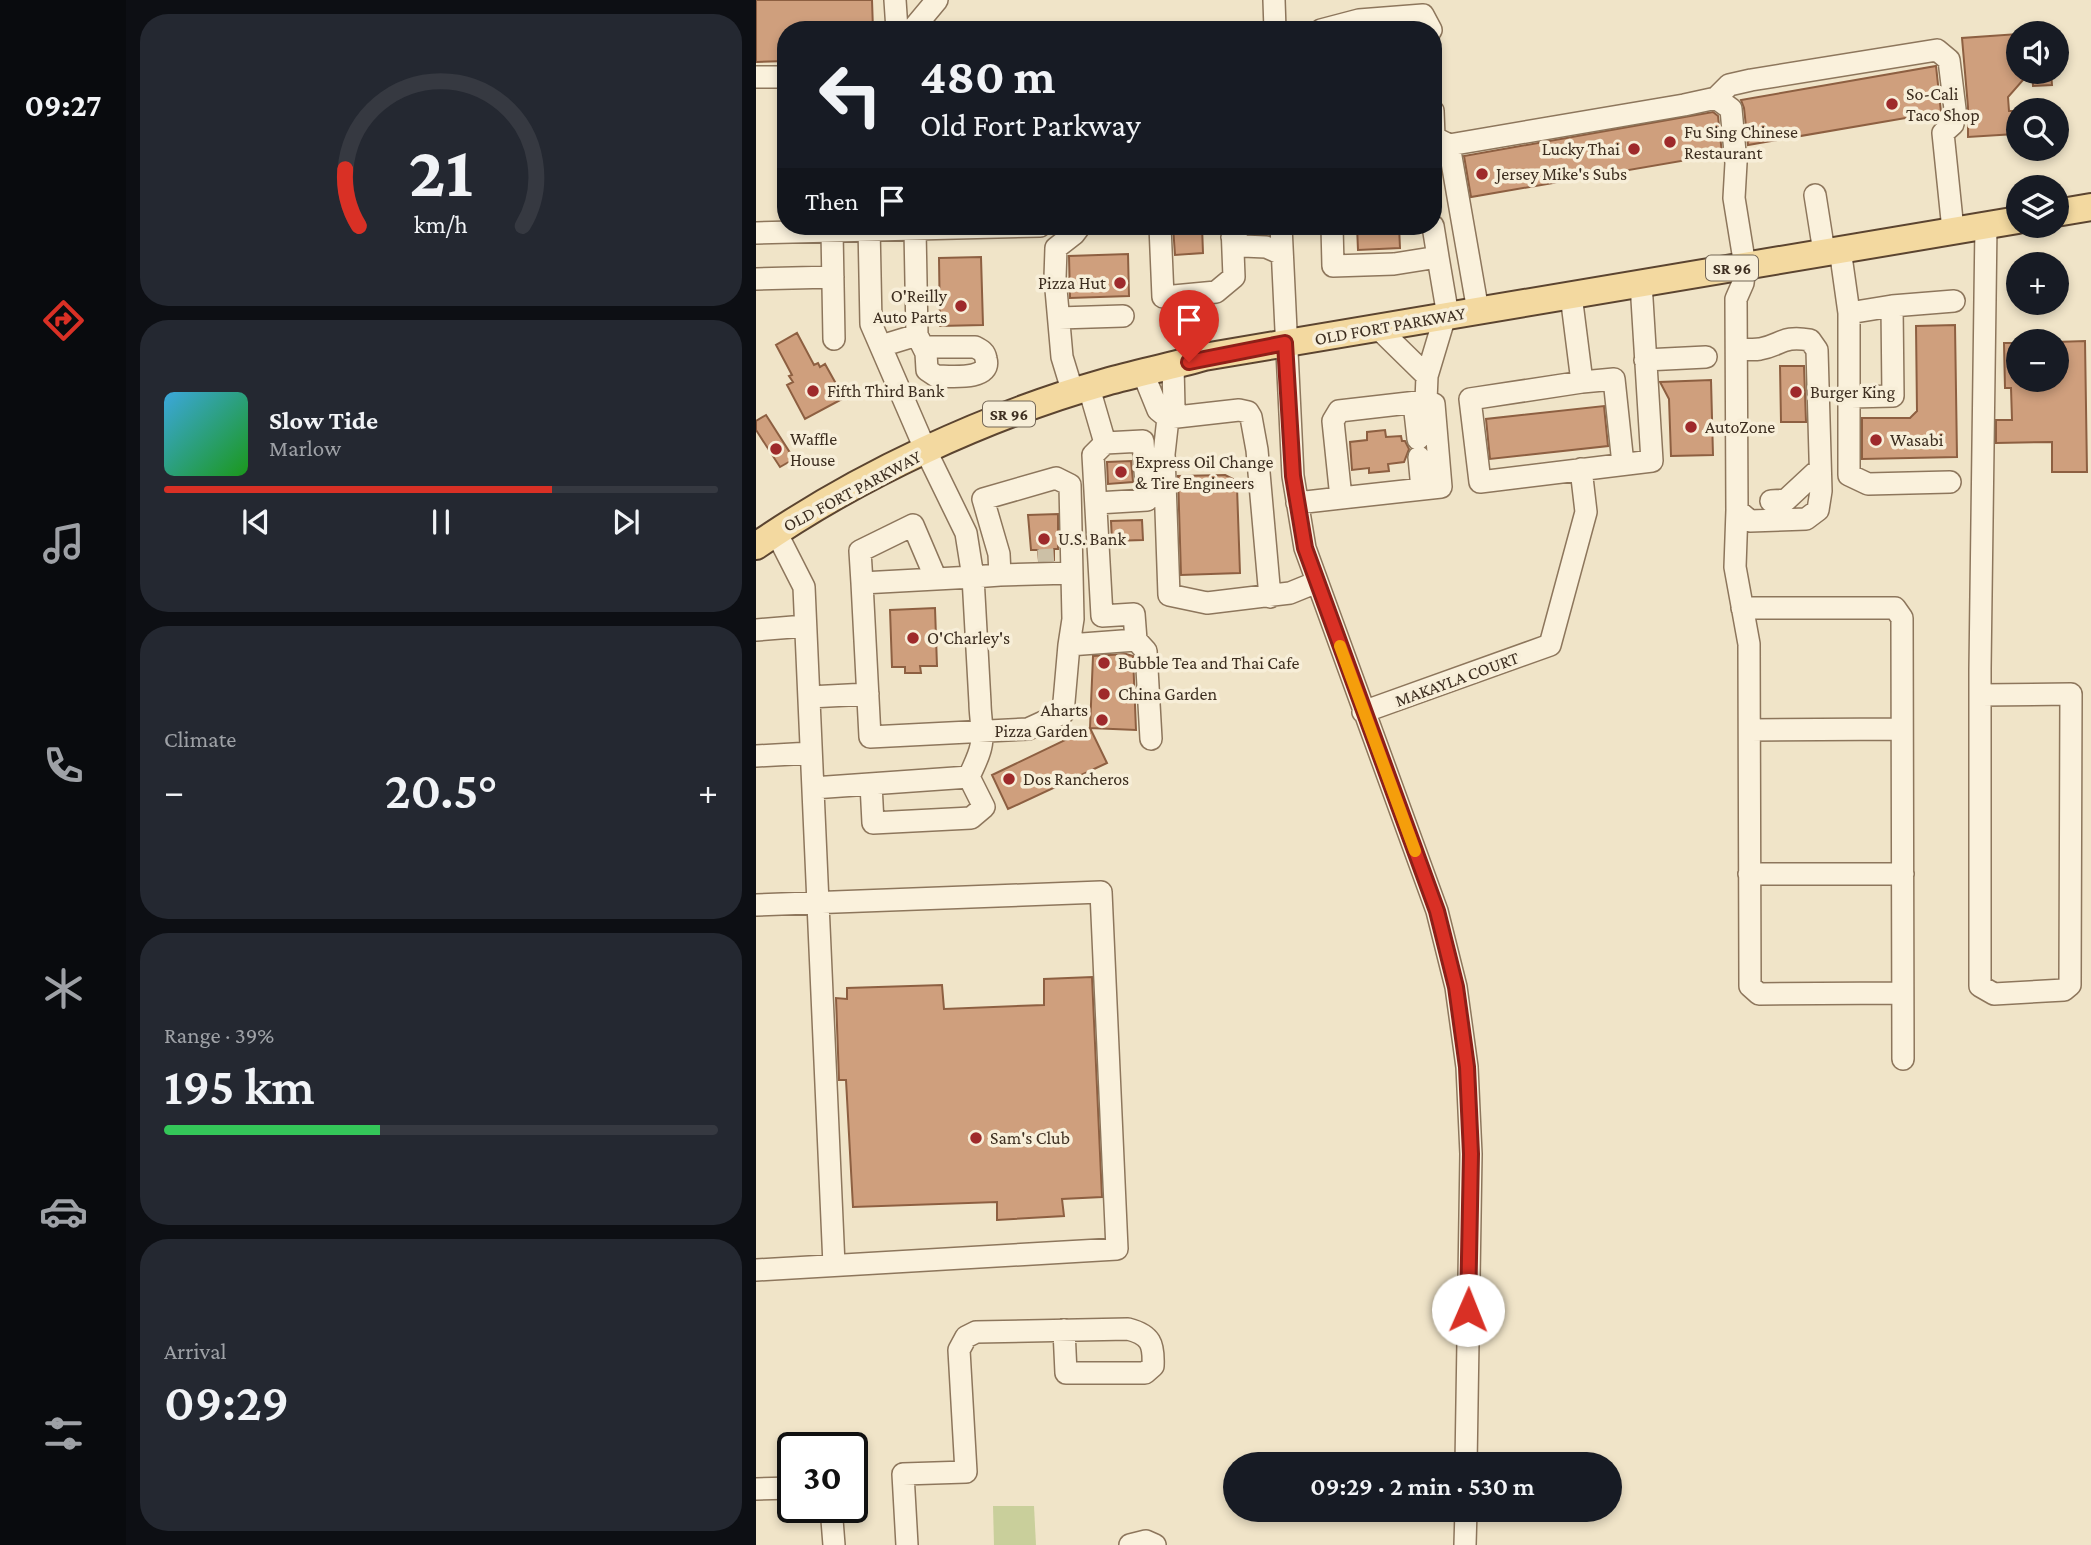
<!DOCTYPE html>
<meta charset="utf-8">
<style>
:root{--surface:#171b24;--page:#242831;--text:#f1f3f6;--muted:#9ea1a6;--line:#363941;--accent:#d93025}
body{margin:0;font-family:"Crimson Pro",serif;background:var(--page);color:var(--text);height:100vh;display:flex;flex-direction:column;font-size:26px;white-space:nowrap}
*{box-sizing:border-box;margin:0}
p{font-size:23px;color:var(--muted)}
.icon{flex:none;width:38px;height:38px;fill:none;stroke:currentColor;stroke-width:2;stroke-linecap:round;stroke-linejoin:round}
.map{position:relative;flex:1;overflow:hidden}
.drawer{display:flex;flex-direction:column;gap:14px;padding:14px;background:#0d0f14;width:630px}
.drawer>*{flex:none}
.banner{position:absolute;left:21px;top:21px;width:665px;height:214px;border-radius:28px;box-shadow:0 4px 10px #0003;background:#171b24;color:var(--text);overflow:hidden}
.tools{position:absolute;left:1250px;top:21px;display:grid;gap:14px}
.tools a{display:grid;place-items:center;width:63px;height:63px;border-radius:50%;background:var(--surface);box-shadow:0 4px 10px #0003;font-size:35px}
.speed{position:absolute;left:21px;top:1432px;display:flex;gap:14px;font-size:35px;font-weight:700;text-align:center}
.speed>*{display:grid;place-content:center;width:91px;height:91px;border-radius:50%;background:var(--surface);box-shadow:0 4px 10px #0003;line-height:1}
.speed .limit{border:4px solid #111;border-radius:10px;background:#fff;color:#111}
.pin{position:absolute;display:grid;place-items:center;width:60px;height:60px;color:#fff;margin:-72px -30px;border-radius:50% 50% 50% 0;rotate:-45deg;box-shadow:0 0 7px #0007}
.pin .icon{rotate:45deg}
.me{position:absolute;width:77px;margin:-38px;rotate:1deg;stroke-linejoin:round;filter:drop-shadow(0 0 5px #0008)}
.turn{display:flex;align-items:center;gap:24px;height:147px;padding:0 28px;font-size:32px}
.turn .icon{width:91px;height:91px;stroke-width:2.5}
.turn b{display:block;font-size:49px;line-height:60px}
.then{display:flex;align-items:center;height:66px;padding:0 28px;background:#0003;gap:14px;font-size:26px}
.big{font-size:52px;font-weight:600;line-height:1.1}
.drawer .card{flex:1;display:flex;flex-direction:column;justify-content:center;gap:10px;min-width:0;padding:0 24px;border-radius:28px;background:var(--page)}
.drawer .dial{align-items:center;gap:0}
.dial svg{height:182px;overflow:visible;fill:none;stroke:var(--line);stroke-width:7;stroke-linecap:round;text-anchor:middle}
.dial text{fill:var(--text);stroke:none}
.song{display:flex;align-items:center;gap:21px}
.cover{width:84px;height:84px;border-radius:10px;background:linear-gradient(135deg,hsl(200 70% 55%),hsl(120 70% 35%))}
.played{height:7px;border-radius:4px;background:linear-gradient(90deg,var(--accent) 70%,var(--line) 70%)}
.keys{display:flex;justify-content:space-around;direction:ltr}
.heat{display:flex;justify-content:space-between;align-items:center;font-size:38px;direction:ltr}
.charge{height:10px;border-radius:5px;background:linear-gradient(90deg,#34c759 39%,var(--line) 0)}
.trip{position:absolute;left:467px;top:1452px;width:399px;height:70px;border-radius:35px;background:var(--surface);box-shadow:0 4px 10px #0003;font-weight:600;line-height:70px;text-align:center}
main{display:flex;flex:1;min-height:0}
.tab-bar{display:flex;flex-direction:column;width:126px;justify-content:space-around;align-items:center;background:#090b0e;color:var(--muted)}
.tab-bar .icon{width:49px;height:49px}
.tab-bar .selected{color:var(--accent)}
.tab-bar b{font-size:32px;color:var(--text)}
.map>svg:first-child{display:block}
</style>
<main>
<nav class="tab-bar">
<b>09:27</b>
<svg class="icon selected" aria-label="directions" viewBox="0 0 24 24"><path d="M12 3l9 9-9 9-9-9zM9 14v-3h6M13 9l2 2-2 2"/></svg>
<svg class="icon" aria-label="music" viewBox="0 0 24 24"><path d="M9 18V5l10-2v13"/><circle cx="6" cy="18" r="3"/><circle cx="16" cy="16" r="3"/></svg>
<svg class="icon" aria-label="phone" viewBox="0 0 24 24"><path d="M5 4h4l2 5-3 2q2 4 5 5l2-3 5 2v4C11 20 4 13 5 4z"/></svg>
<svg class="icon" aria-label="climate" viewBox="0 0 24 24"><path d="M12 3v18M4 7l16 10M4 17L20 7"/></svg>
<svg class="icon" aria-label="car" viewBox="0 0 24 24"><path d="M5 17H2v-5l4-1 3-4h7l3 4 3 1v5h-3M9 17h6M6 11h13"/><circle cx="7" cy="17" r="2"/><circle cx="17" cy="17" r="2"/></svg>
<svg class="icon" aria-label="filters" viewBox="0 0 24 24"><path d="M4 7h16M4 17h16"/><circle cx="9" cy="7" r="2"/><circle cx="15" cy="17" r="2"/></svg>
</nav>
<section class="drawer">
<div class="card dial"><svg viewBox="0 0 100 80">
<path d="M14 69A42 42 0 1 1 86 69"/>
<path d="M14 69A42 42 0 0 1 8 44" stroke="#d93025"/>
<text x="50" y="56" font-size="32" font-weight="700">21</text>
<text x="50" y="72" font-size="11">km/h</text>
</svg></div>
<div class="card">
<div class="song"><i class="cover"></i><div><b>Slow Tide</b><p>Marlow</p></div></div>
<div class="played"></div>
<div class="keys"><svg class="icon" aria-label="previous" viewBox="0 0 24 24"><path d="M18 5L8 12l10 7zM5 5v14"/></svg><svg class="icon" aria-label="pause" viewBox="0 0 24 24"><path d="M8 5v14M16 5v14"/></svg><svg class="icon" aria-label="next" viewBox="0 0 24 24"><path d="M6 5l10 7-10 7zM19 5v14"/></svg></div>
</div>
<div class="card"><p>Climate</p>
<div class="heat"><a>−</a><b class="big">20.5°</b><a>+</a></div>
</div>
<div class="card"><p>Range · 39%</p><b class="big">195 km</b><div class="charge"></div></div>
<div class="card"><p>Arrival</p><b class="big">09:29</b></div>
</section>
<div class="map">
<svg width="1335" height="1545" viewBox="0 0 1335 1545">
<rect width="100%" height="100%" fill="#f0e4c8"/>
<path fill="#c9cf9b" d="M 237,1506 L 278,1506 L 280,1545 L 238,1545 Z"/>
<path fill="#cf9f7d" stroke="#8d5f41" stroke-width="2" d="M 0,0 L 116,0 L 117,30 L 30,30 L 30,61 L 0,62 Z
M 1262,34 L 1262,72 L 1274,72 L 1252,97 L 1253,111 L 1258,111 L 1259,134 L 1212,137 L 1212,107 L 1206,38 Z
M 1180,66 L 1185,112 L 992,145 L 988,108 L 985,100 Z
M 1276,72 L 1295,72 L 1296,85 L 1277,86 Z
M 957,112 L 962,116 L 966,154 L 715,197 L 708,156 Z
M 417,226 L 446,226 L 447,253 L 419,255 Z
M 601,226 L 643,226 L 644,248 L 602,250 Z
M 372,254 L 373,296 L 314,298 L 313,256 Z
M 225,257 L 227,325 L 184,326 L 183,258 Z
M 1199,325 L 1201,457 L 1106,459 L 1106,418 L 1154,418 L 1161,411 L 1160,326 Z
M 41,333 L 58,365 L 62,363 L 64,367 L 69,364 L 88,398 L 49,419 L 31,385 L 37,382 L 33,376 L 36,375 L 20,345 Z
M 1329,341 L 1331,472 L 1296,472 L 1296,442 L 1240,443 L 1240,420 L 1256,420 L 1255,388 L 1249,388 L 1248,343 L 1262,343 L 1262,380 L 1300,380 L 1300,342 Z
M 1024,366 L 1048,366 L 1050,422 L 1025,422 Z
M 955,380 L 957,455 L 915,456 L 913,399 L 904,382 Z
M 848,406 L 852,446 L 734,459 L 730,419 Z
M 10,415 L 38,459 L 24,467 L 0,430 L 0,421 Z
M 629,430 L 630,437 L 645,436 L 646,441 L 649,441 L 653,449 L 648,462 L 632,464 L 633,471 L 613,473 L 613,468 L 596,470 L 594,442 L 611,440 L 611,432 Z
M 375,461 L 377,482 L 352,484 L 351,462 Z
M 469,475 L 477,479 L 481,487 L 484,573 L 425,575 L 422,476 Z
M 302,514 L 302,549 L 298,549 L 298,560 L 283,561 L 282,550 L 275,550 L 272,515 Z
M 386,520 L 387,540 L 356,541 L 355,521 Z
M 179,608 L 181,666 L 164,666 L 165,673 L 149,673 L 149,667 L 136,667 L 134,610 Z
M 370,654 L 377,656 L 380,730 L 334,728 L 337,656 Z
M 334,728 L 351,763 L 252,809 L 236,775 Z
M 336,977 L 346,1197 L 306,1199 L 308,1216 L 241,1220 L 241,1202 L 97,1207 L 90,1080 L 83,1080 L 80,998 L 91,999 L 91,988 L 186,985 L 188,1009 L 288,1005 L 288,979 Z"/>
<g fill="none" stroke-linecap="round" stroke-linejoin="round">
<path stroke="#ccc0a6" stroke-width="21" stroke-dasharray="21 10" stroke-linecap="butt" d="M 282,560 L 298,559"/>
<defs>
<path id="minor" d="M 139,0 L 141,30
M 518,0 L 519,30
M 156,30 L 181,0
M 565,30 L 603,20 L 667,15 L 675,30
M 0,77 L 30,77
M 960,98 L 975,109 L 980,163 L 978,198 L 989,266 L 987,283 L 980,299 L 981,510 L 994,521 L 1050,519 L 1062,510 L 1065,491 L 1061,350 L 1054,340 C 1026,335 1026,345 1004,349 C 997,350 988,349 981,349
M 677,111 L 678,137
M 677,137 L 693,145 L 928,105 L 960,98 L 973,85 L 995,80 L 1181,50 L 1193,60 L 1199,109 L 1197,124 L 1187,133 L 1197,230
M 693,145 L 722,311
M 1059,195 L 1068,252
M 113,226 L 115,324 L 170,451 L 210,533 L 217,577 L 244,575 L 243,554 L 227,499 L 300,478 L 314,485 L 317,619 L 313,645
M 404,226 L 407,297 L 460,292 L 478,277 L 476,226
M 525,226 L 537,476 L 549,548 L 681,911 L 700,987 L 711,1067 L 715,1154 L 710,1465
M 576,226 L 577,266 L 638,264 L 682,257 L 677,226
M 76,231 L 78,339
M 0,233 L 284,226
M 476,237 L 487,246 L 510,247 L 526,254
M 1084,249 L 1093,313 L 1093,475 L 1112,484 L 1194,482
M 682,257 L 692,316
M 0,279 L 77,277
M 815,295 L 826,382 L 714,399 L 724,482 L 896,461 L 885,283
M 1093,313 L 1136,306 L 1198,301
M 303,318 L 367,316
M 622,328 L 671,376
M 161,335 L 170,353 L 171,370 L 180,376 C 194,376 236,381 230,359 C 229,352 225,350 219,347 L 168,347
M 125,346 L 161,335 L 159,229
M 889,360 L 950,357
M 417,366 L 418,408 L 412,418 L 408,454 L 413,595 L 451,603 L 534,593 L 561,582
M 387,373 L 402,410 L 412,418 L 483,410 L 492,412 L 495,417 L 501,450 L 514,597
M 826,382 L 858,379 L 867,464
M 333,388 L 349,443
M 317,393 L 306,357 L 299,278 L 300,248 L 318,234 L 324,226
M 1095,397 L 1137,396 L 1136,306
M 670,401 L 678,404 L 685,487 L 585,498 L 577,421 L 583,411 Z
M 670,401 L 671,376 L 689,316
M 658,403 L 662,439
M 663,457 L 666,489
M 1015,501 L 1030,500 L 1059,473
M 541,503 L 585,498
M 981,510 L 979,567 L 993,644 L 994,986 L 1003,994 L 1146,993
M 20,532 L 48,587 L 78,1265
M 244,575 L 316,573
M 106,583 L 104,551 L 157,525 L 180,579
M 986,608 L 1139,608 L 1146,618 L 1147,1059
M 0,630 L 49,626
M 380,640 L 390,651 L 395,739
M 1225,695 L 1315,694 L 1314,985 L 1308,990 L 1238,994 L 1224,986 L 1224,669 L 1230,225
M 53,697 L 112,694
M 607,712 L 794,645 L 830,512 L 825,469
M 994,730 L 1146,729
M 0,756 L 55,753
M 115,784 L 117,823 L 215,818 L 228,807 L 213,777
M 57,788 L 213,777 C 217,767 223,757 225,746 C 228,734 224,716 224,703 C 222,661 219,619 217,577 L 106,583 L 114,737 L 272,729 L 307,713 L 313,645 L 380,640 L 378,614 L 346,616 L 337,455 L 349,443 L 387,441 L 391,500 L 341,503
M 993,874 L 1147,874
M 0,905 L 345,892 L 361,1249 L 0,1270
M 0,1489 L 37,1488
M 75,1507 L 78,1545
M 151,1545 L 147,1474 L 210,1472 L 203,1350 L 210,1337 L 220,1332 L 372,1329 C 395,1335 398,1344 397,1366 L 389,1373 L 310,1373 L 308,1330
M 374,1545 L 390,1541 L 399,1545
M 709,1545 L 710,1510"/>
<path id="major" d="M 1300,213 L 1335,207
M 0,546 C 103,475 230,416 350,382 C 383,373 416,366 448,357 L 1262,220"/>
</defs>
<use href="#minor" stroke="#8d765c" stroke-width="24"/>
<use href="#major" stroke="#5b4430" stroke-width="30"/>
<use href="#minor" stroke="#faf1dc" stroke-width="21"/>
<use href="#major" stroke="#f3d9a0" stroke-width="26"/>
</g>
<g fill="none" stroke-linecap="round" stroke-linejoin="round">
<defs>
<path id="route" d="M 433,362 L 529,343 L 537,476 L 549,548 L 681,911 L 700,987 L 711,1067 L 715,1154 L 712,1310"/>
</defs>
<use href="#route" stroke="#8d1f18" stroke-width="18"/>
<use href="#route" stroke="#d93025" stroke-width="12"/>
<path stroke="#f59e0b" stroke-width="12" d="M 584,646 L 659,851"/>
</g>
<g fill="#9e2a2b" stroke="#f7eed8" stroke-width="2.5">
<circle cx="1136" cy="104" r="7"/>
<circle cx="914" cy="142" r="7"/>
<circle cx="878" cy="149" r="7"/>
<circle cx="726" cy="174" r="7"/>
<circle cx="364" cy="283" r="7"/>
<circle cx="205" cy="306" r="7"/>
<circle cx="57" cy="391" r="7"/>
<circle cx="1040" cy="392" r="7"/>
<circle cx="935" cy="427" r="7"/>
<circle cx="1120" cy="440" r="7"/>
<circle cx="20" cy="449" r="7"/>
<circle cx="365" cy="472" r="7"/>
<circle cx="288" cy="539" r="7"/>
<circle cx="157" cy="638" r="7"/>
<circle cx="348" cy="663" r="7"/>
<circle cx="348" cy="694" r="7"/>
<circle cx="346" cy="720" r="7"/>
<circle cx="253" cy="779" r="7"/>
<circle cx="220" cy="1138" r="7"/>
</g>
<g text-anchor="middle" stroke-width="7" stroke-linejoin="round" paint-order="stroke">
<g fill="#f7eed8" stroke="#756857" stroke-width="2">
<rect x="950" y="255.5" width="52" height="25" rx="5"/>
<rect x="227" y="401.5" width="52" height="25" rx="5"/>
</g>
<g font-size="16" font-weight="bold" fill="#3d2e20">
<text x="976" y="274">SR 96</text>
<text x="253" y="420">SR 96</text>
</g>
<g font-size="18" fill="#3d2e20" stroke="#f7eed8" text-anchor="start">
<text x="1150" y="100">So-Cali<tspan x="1150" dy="21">Taco Shop</tspan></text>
<text x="928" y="138">Fu Sing Chinese<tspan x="928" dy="21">Restaurant</tspan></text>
<text x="864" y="155" text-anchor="end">Lucky Thai</text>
<text x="740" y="180">Jersey Mike's Subs</text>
<text x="350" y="289" text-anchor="end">Pizza Hut</text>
<text x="191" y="302" text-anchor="end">O'Reilly<tspan x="191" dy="21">Auto Parts</tspan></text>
<text x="71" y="397">Fifth Third Bank</text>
<text x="1054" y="398">Burger King</text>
<text x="949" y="433">AutoZone</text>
<text x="34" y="445">Waffle<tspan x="34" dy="21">House</tspan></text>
<text x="1134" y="446">Wasabi</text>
<text x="379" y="468">Express Oil Change<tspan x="379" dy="21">&amp; Tire Engineers</tspan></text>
<text x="302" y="545">U.S. Bank</text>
<text x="171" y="644">O'Charley's</text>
<text x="362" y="669">Bubble Tea and Thai Cafe</text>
<text x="362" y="700">China Garden</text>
<text x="332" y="716" text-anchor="end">Aharts<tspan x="332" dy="21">Pizza Garden</tspan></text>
<text x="267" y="785">Dos Rancheros</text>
<text x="234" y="1144">Sam's Club</text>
</g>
<g font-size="18" fill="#3d2e20" stroke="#f7eed8">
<text transform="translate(634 326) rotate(-10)" y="6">OLD FORT PARKWAY</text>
<text transform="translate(96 491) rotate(-28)" y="6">OLD FORT PARKWAY</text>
<text transform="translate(701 679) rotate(-20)" y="6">MAKAYLA COURT</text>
</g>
</g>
</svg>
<div class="tools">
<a><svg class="icon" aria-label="sound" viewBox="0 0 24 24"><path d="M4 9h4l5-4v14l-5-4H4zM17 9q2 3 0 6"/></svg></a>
<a><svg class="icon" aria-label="search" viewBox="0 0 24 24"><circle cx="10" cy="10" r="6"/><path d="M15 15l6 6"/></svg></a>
<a><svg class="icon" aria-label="layers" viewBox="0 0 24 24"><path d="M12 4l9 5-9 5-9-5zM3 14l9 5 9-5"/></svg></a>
<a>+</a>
<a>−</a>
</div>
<div class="speed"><div class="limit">30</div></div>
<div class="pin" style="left:433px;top:362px;background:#d93025"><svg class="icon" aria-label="arrive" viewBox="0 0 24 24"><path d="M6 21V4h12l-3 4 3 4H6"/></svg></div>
<svg class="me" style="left:712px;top:1310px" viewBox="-20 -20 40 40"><circle r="19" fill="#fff"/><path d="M0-13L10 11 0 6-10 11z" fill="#d93025"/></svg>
<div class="trip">09:29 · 2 min · 530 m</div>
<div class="banner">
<div class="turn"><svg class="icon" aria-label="left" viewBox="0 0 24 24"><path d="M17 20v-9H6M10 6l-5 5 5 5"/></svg><div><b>480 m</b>Old Fort Parkway</div></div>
<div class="then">Then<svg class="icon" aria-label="arrive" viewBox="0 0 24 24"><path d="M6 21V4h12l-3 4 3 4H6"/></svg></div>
</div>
</div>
</main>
